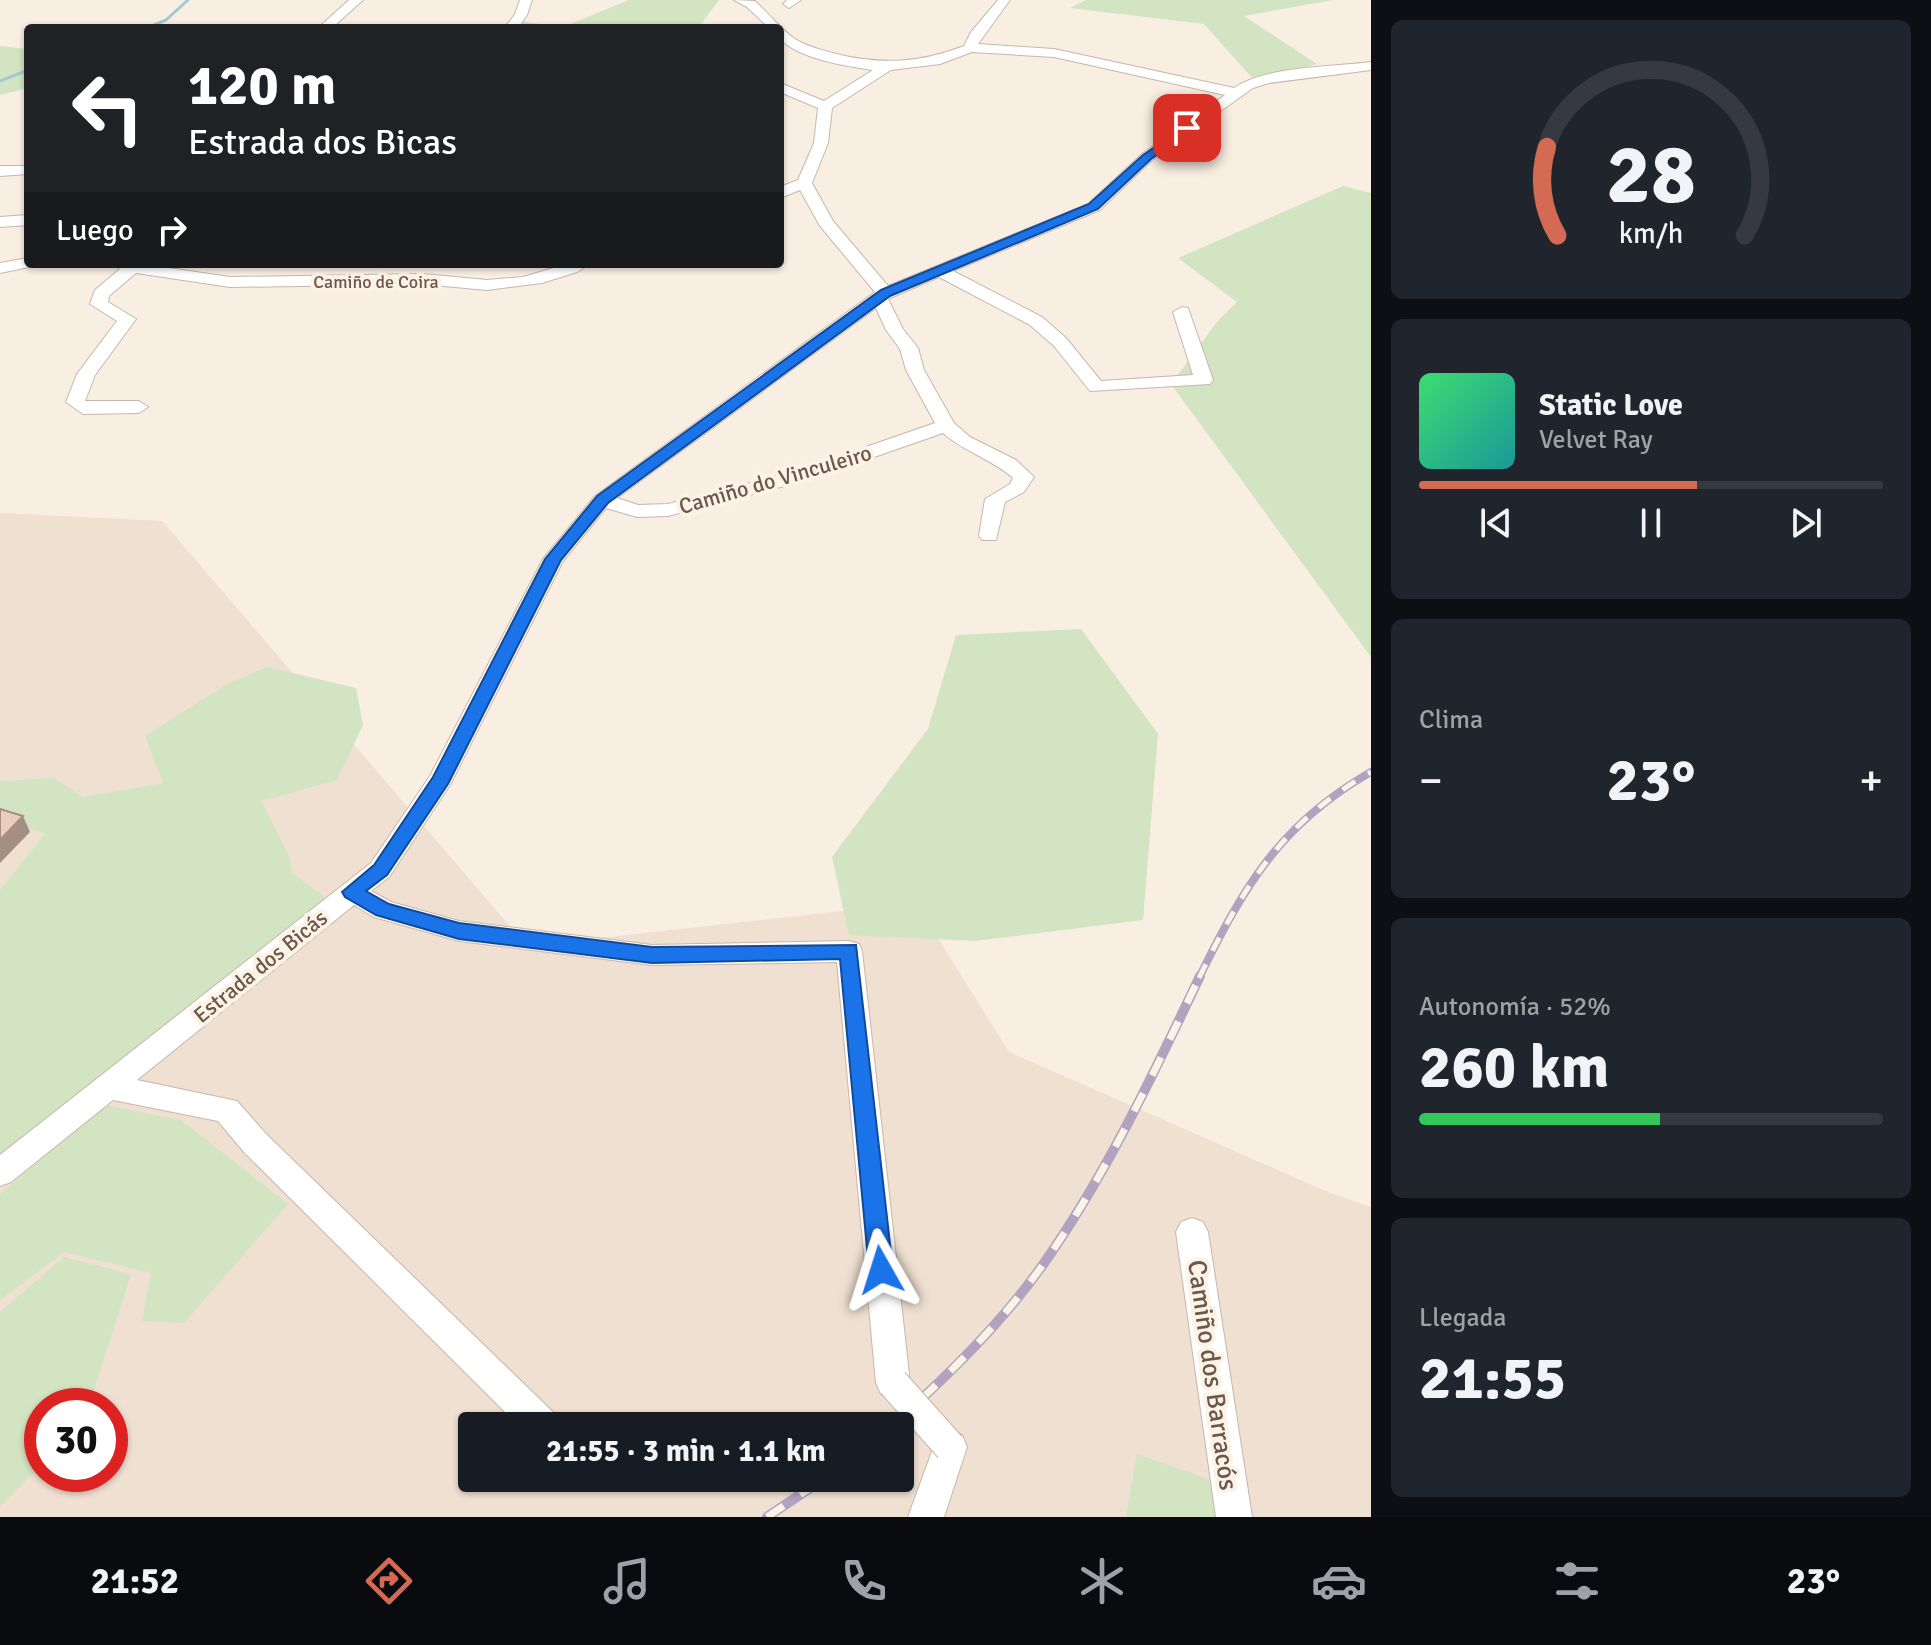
<!DOCTYPE html>
<html lang="es">
<meta charset="utf-8">
<style>
:root{--surface:#171b24;--page:#20242c;--text:#f1f3f6;--muted:#9ea1a6;--line:#363941;--accent:#d56a54}
body{margin:0;font-family:Signika,sans-serif;background:var(--page);color:var(--text);height:100vh;display:flex;flex-direction:column;font-size:30px;white-space:nowrap}
*{box-sizing:border-box;margin:0}
p{font-size:26px;color:var(--muted)}
.icon{flex:none;width:44px;height:44px;fill:none;stroke:currentColor;stroke-width:2;stroke-linecap:round;stroke-linejoin:round}
.map{position:relative;flex:1;overflow:hidden}
.sheet{display:flex;flex-direction:column;gap:20px;padding:20px;background:#0d0f14;width:560px}
.sheet>*{flex:none}
.hud{position:absolute;left:24px;top:24px;width:760px;height:244px;border-radius:8px;box-shadow:0 2px 6px #0004;background:#202124;color:#fff;overflow:hidden}
.speed{position:absolute;left:24px;top:1388px;display:flex;gap:16px;font-size:40px;font-weight:700;text-align:center}
.speed>*{display:grid;place-content:center;width:104px;height:104px;border-radius:50%;background:var(--surface);box-shadow:0 2px 6px #0004;line-height:1}
.speed .limit{border:12px solid #d22;background:#fff;color:#111}
.pin{position:absolute;display:grid;place-items:center;width:68px;height:68px;color:#fff;margin:-34px;border-radius:16px;box-shadow:0 4px 12px #0006}
.me{position:absolute;width:88px;margin:-44px;rotate:354deg;stroke-linejoin:round;filter:drop-shadow(0 0 6px #0008)}
.turn{display:flex;align-items:center;gap:28px;height:168px;padding:0 32px;font-size:36px}
.turn .icon{width:104px;height:104px;stroke-width:2.5}
.turn b{display:block;font-size:56px;line-height:68px}
.then{display:flex;align-items:center;height:76px;padding:0 32px;background:#0003;gap:16px;font-size:30px}
.big{font-size:60px;font-weight:700;line-height:1.1}
.sheet .tile{flex:1;display:flex;flex-direction:column;justify-content:center;gap:12px;min-width:0;padding:0 28px;border-radius:12px;background:var(--page)}
.sheet .dial{align-items:center;gap:0}
.dial svg{height:208px;overflow:visible;fill:none;stroke:var(--line);stroke-width:7;stroke-linecap:round;text-anchor:middle}
.dial text{fill:var(--text);stroke:none}
.song{display:flex;align-items:center;gap:24px}
.cover{width:96px;height:96px;border-radius:12px;background:linear-gradient(135deg,hsl(140 70% 55%),hsl(180 70% 35%))}
.played{height:8px;border-radius:4px;background:linear-gradient(90deg,var(--accent) 60%,var(--line) 60%)}
.keys{display:flex;justify-content:space-around;direction:ltr}
.heat{display:flex;justify-content:space-between;align-items:center;font-size:44px;direction:ltr}
.charge{height:12px;border-radius:6px;background:linear-gradient(90deg,#34c759 52%,var(--line) 0)}
.trip{position:absolute;left:458px;top:1412px;width:456px;height:80px;border-radius:8px;background:var(--surface);box-shadow:0 2px 6px #0004;font-weight:700;line-height:80px;text-align:center}
.menu{display:flex;height:128px;justify-content:space-around;align-items:center;background:#090b0e;color:var(--muted)}
.menu .icon{width:56px;height:56px}
.menu .current{color:var(--accent)}
.menu b{font-size:36px;color:var(--text)}
main{display:flex;flex:1;min-height:0}
.map>svg:first-child{display:block}
</style>
<main>
<div class="map">
<svg width="1371" height="1517" viewBox="0 0 1371 1517">
<rect width="100%" height="100%" fill="#f9eee2"/>
<path fill="#efe0d1" fill-rule="evenodd" d="M 0,513 L 162,521 L 527,946 L 916,903 L 1009,1052 L 1328,1192 L 1371,1207 L 1371,1517 L 0,1517 ZM 42,1406 L 110,1406 L 110,1474 L 42,1474 ZM 472,1426 L 900,1426 L 900,1478 L 472,1478 Z"/>
<path fill="#d2e4c2" d="M 629,0 L 719,0 L 698,28 L 503,28 L 509,20 L 563,27 Z
M 1086,0 L 1333,0 L 1244,16 L 1317,64 L 1254,80 L 1204,24 L 1070,8 Z
M 0,46 L 28,49 L 28,88 L 0,95 Z
M 1343,186 L 1371,193 L 1371,657 L 1171,384 L 1217,322 L 1237,302 L 1178,258 Z
M 1081,629 L 1158,734 L 1143,920 L 975,941 L 849,935 L 832,857 L 928,729 L 956,635 Z
M 267,667 L 356,688 L 363,725 L 337,780 L 261,801 L 289,856 L 292,873 L 327,899 C 219,987 107,1068 0,1156 L 0,890 L 45,834 L 0,819 L 0,781 L 54,778 L 83,797 L 163,783 L 145,736 L 227,684 Z
M 105,1105 L 181,1120 L 288,1204 L 184,1323 L 142,1321 L 151,1273 L 64,1252 L 0,1300 L 0,1194 Z
M 64,1257 L 131,1274 L 89,1406 L 42,1406 L 42,1464 L 0,1506 L 0,1312 Z
M 1137,1454 L 1211,1480 L 1217,1517 L 1126,1517 Z"/>
<g fill="none" stroke-linecap="round" stroke-linejoin="round">
<path stroke="#a1cbd0" stroke-width="3" d="M 147,28 L 166,20 L 188,0
M 0,81 L 28,70"/>
<defs>
<path id="minor" d="M 349,0 L 363,0 L 332,28 L 318,28 Z
M 520,0 L 532,0 L 527,15 L 518,28 L 505,28 L 515,14 Z
M 734,0 L 755,1 C 769,14 781,30 795,39 C 808,47 822,50 836,54 C 882,65 920,63 964,46 L 971,32 L 998,0 L 1010,0 L 978,44 L 1054,49 L 1234,88 C 1266,66 1332,67 1371,62 L 1371,70 L 1269,83 L 1253,88 L 1152,160 L 1100,210 L 953,271 L 1042,317 L 1066,338 L 1101,381 L 1193,375 L 1173,312 L 1182,307 L 1188,308 L 1213,380 L 1210,384 L 1090,391 L 1054,346 L 1030,325 L 939,277 L 888,299 L 903,329 L 918,348 L 924,370 L 954,423 L 970,437 L 1016,460 L 1034,477 L 1024,492 L 1005,502 L 996,540 L 982,540 L 979,536 L 985,499 L 1010,484 L 1013,478 C 992,459 964,452 943,433 L 811,479 L 668,516 L 637,517 L 606,508 L 563,561 L 450,785 L 389,877 L 371,891 L 391,902 L 459,921 L 652,945 L 849,941 L 859,944 L 862,951 L 910,1383 L 905,1394 L 893,1399 L 881,1394 L 876,1383 L 837,962 L 652,965 L 459,941 L 374,917 L 354,905 L 137,1080 L 237,1101 L 266,1134 L 555,1414 L 560,1426 L 519,1426 L 244,1152 L 218,1121 L 113,1100 L 11,1182 L 0,1186 L 0,1155 L 371,863 L 430,776 L 543,559 L 595,496 L 875,292 L 820,226 L 800,190 L 780,198 L 780,187 L 798,180 L 814,143 L 818,108 L 780,92 L 780,83 L 824,101 L 873,70 C 845,66 800,59 780,39 L 780,28 L 769,28 L 747,7 ZM 972,52 L 1054,57 L 1225,95 L 1142,154 L 1088,204 L 888,286 L 833,221 L 812,183 L 828,143 L 832,108 L 891,70 L 940,64 ZM 876,308 L 886,330 L 900,349 L 906,370 L 935,423 L 797,471 L 668,504 L 638,505 L 617,498 Z
M 787,0 L 801,0 L 789,8 L 783,4 Z
M 0,166 L 28,166 L 28,174 L 0,176 Z
M 28,215 L 28,225 L 0,227 L 0,217 Z
M 28,258 L 28,264 L 36,264 L 34,266 L 0,273 L 0,263 Z
M 113,264 L 141,264 L 230,277 L 423,274 L 487,280 L 523,277 L 567,264 L 590,264 L 577,272 L 542,283 L 487,290 L 423,284 L 230,287 L 136,273 L 109,296 L 108,302 L 136,319 L 95,375 L 85,401 L 139,401 L 148,407 L 139,413 L 83,414 L 66,402 L 77,374 L 117,321 L 90,304 L 95,290 L 120,269 Z
M 1192,1218 L 1203,1222 L 1208,1232 L 1252,1517 L 1216,1517 L 1176,1232 L 1181,1222 Z
M 950,1430 L 962,1435 L 967,1447 L 944,1517 L 908,1517 L 938,1435 Z"/>
</defs>
<use href="#minor" stroke="#c8b6ab" stroke-width="2"/>
<use href="#minor" fill="#fff" fill-rule="evenodd"/>
<defs>
<path id="rail-far1" d="M 1199,978 C 1244,886 1280,824 1371,772"/>
<path id="rail" d="M 892,1426 C 946,1377 999,1326 1042,1266 C 1105,1177 1153,1075 1200,976
M 767,1517 L 825,1478"/>
</defs>
<use href="#rail-far1" stroke="#b1a3c0" stroke-width="8"/>
<use href="#rail" stroke="#b1a3c0" stroke-width="10"/>
<use href="#rail-far1" stroke="#fcf3e7" stroke-width="5" stroke-dasharray="15" stroke-linecap="butt"/>
<use href="#rail" stroke="#fcf3e7" stroke-width="7" stroke-dasharray="20" stroke-linecap="butt"/>
<defs>
<path id="minor-bridge" d="M 893,1383 L 950,1447"/>
</defs>
<use href="#minor-bridge" stroke="#c8b6ab" stroke-width="33" stroke-linecap="butt"/>
<use href="#minor-bridge" stroke="#fff" stroke-width="31"/>
</g>
<path fill="#a48f84" d="M 23,816 L 30,832 L 0,863 L 0,840 Z"/>
<path fill="#ebccbd" stroke="#a48f84" stroke-width="2" d="M 0,809 L 23,816 L 0,840 Z"/>
<path fill="#1a73e8" stroke="#114b97" stroke-width="2" d="M 1187,125 L 1192,128 L 1191,131 L 1151,159 L 1098,209 L 890,296 L 608,503 L 561,560 L 448,784 L 387,875 L 366,891 L 389,904 L 459,923 L 652,947 L 856,945 L 893,1270 L 890,1278 L 881,1281 L 873,1278 L 869,1270 L 840,959 L 652,963 L 459,939 L 376,915 L 345,897 L 342,892 L 374,865 L 433,777 L 545,559 L 597,496 L 881,290 L 1089,204 L 1143,155 Z"/>
<g text-anchor="middle" stroke-width="8" stroke-linejoin="round" paint-order="stroke">
<g font-size="18" fill="#6d564c" stroke="#fcf3e7">
<text x="376" y="288">Camiño de Coira</text>
</g>
<g font-size="22" fill="#6d564c" stroke="#fcf3e7">
<text transform="translate(775 479) rotate(-16)" y="8">Camiño do Vinculeiro</text>
<text transform="translate(260 966) rotate(-39)" y="8">Estrada dos Bicás</text>
</g>
<g font-size="26" fill="#6d564c" stroke="#fcf3e7">
<text transform="translate(1213 1375) rotate(82)" y="9">Camiño dos Barracós</text>
</g>
</g>
</svg>
<div class="speed"><div class="limit">30</div></div>
<div class="pin" style="left:1187px;top:128px;background:#d93025"><svg class="icon" aria-label="arrive" viewBox="0 0 24 24"><path d="M6 21V4h12l-3 4 3 4H6"/></svg></div>
<svg class="me" style="left:881px;top:1270px" viewBox="-20 -20 40 40"><path d="M0-17L14 15 0 8-14 15z" fill="#1a73e8" stroke="#fff" stroke-width="4"/></svg>
<div class="trip">21:55 · 3 min · 1.1 km</div>
<div class="hud">
<div class="turn"><svg class="icon" aria-label="left" viewBox="0 0 24 24"><path d="M17 20v-9H6M10 6l-5 5 5 5"/></svg><div><b>120 m</b>Estrada dos Bicas</div></div>
<div class="then">Luego<svg class="icon" aria-label="right" viewBox="0 0 24 24"><path d="M7 20v-9h11M14 6l5 5-5 5"/></svg></div>
</div>
</div>
<section class="sheet">
<div class="tile dial"><svg viewBox="0 0 100 80">
<path d="M14 69A42 42 0 1 1 86 69"/>
<path d="M14 69A42 42 0 0 1 10 35" stroke="#d56a54"/>
<text x="50" y="56" font-size="32" font-weight="700">28</text>
<text x="50" y="72" font-size="11">km/h</text>
</svg></div>
<div class="tile">
<div class="song"><i class="cover"></i><div><b>Static Love</b><p>Velvet Ray</p></div></div>
<div class="played"></div>
<div class="keys"><svg class="icon" aria-label="previous" viewBox="0 0 24 24"><path d="M18 5L8 12l10 7zM5 5v14"/></svg><svg class="icon" aria-label="pause" viewBox="0 0 24 24"><path d="M8 5v14M16 5v14"/></svg><svg class="icon" aria-label="next" viewBox="0 0 24 24"><path d="M6 5l10 7-10 7zM19 5v14"/></svg></div>
</div>
<div class="tile"><p>Clima</p>
<div class="heat"><a>−</a><b class="big">23°</b><a>+</a></div>
</div>
<div class="tile"><p>Autonomía · 52%</p><b class="big">260 km</b><div class="charge"></div></div>
<div class="tile"><p>Llegada</p><b class="big">21:55</b></div>
</section>
</main>
<nav class="menu">
<b>21:52</b>
<svg class="icon current" aria-label="directions" viewBox="0 0 24 24"><path d="M12 3l9 9-9 9-9-9zM9 14v-3h6M13 9l2 2-2 2"/></svg>
<svg class="icon" aria-label="music" viewBox="0 0 24 24"><path d="M9 18V5l10-2v13"/><circle cx="6" cy="18" r="3"/><circle cx="16" cy="16" r="3"/></svg>
<svg class="icon" aria-label="phone" viewBox="0 0 24 24"><path d="M5 4h4l2 5-3 2q2 4 5 5l2-3 5 2v4C11 20 4 13 5 4z"/></svg>
<svg class="icon" aria-label="climate" viewBox="0 0 24 24"><path d="M12 3v18M4 7l16 10M4 17L20 7"/></svg>
<svg class="icon" aria-label="car" viewBox="0 0 24 24"><path d="M5 17H2v-5l4-1 3-4h7l3 4 3 1v5h-3M9 17h6M6 11h13"/><circle cx="7" cy="17" r="2"/><circle cx="17" cy="17" r="2"/></svg>
<svg class="icon" aria-label="filters" viewBox="0 0 24 24"><path d="M4 7h16M4 17h16"/><circle cx="9" cy="7" r="2"/><circle cx="15" cy="17" r="2"/></svg>
<b>23°</b>
</nav>
